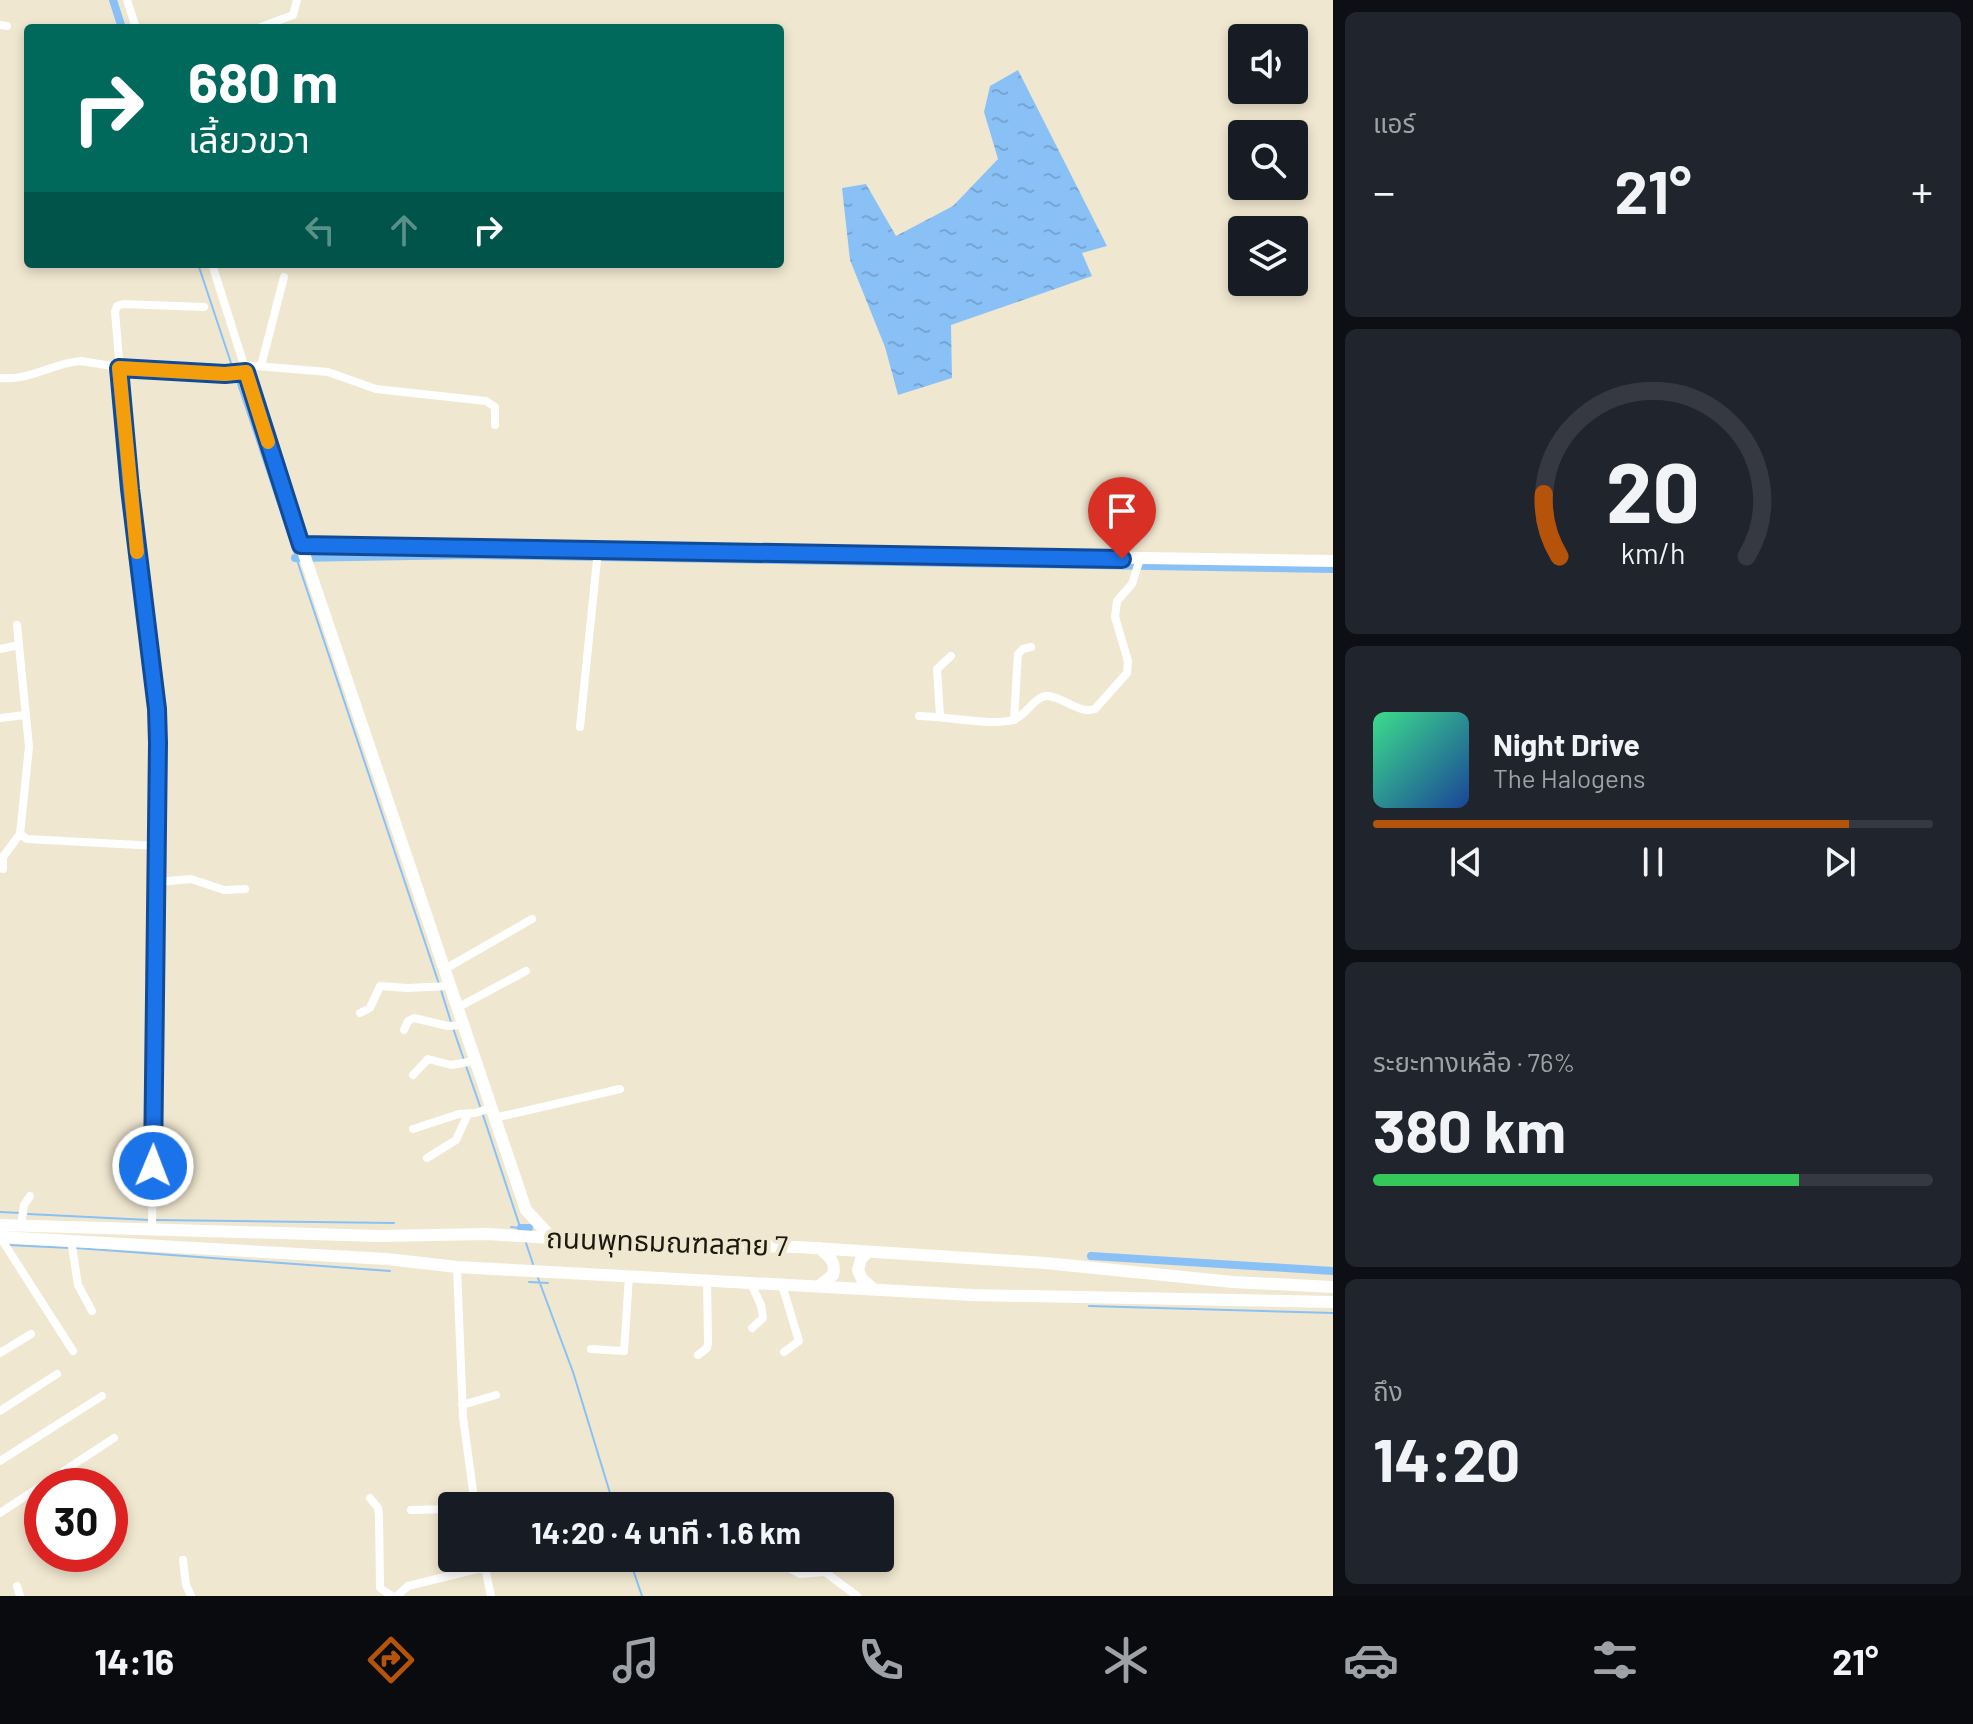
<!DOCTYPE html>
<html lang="th">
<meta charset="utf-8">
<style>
:root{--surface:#171b24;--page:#20242c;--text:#f1f3f6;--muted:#9ea1a6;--line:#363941;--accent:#b45309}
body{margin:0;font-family:Barlow,"Noto Sans Thai",sans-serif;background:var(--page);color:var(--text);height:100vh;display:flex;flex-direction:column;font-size:30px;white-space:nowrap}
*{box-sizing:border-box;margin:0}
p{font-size:26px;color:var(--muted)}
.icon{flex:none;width:44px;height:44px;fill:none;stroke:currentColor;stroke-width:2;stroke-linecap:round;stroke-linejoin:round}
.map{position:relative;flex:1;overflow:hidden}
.details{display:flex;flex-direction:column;gap:12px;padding:12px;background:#0d0f14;width:640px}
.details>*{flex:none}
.guide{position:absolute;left:24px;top:24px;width:760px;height:244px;border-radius:8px;box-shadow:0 4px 12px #0003;background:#00695c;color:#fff;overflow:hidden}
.fabs{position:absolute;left:1228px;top:24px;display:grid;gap:16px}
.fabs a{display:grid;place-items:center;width:80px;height:80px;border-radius:8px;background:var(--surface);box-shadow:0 4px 12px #0003;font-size:40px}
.speed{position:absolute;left:24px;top:1468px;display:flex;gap:16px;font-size:40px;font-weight:700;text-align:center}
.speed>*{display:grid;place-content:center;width:104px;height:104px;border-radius:50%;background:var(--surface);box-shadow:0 4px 12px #0003;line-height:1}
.speed .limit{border:12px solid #d22;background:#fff;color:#111}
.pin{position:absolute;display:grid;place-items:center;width:68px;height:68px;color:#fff;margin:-82px -34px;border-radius:50% 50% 50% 0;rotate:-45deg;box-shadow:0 0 8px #0007}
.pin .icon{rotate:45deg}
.me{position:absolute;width:88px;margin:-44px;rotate:1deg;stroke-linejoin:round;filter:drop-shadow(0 0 6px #0008)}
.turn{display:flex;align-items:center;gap:28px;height:168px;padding:0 32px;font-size:36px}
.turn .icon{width:104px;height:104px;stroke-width:2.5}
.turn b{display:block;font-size:56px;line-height:68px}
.lanes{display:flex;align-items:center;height:76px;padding:0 32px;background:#0003;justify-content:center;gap:40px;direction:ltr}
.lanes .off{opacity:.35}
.big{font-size:60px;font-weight:700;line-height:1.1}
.details .card{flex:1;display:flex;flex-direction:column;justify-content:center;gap:12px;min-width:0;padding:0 28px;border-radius:12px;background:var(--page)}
.details .dial{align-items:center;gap:0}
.dial svg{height:208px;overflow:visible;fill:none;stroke:var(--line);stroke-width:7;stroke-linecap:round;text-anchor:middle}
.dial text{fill:var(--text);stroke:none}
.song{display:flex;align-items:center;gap:24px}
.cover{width:96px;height:96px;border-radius:12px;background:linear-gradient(135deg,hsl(150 70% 55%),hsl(220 70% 35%))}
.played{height:8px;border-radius:4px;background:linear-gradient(90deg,var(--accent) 85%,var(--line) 85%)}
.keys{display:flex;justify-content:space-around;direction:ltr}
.heat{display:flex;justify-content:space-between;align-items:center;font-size:44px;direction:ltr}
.charge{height:12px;border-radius:6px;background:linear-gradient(90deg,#34c759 76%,var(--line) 0)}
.trip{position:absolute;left:438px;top:1492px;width:456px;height:80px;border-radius:8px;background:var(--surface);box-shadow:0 4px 12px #0003;font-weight:700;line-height:80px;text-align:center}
.tabs{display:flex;height:128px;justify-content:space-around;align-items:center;background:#090b0e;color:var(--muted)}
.tabs .icon{width:56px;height:56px}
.tabs .on{color:var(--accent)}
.tabs b{font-size:36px;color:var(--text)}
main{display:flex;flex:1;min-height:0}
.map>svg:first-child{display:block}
</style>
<main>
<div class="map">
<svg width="1333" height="1596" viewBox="0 0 1333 1596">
<defs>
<pattern id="water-ripples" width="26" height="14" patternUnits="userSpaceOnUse" patternTransform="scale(2)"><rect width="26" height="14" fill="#89c1f7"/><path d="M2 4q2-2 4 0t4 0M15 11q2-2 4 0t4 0" fill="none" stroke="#76a5d3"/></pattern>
</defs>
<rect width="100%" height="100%" fill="#f0e7d0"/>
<path fill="url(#water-ripples)" d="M 1018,70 L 1107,246 L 1082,253 L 1092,276 L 951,325 L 952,378 L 898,395 L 885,347 L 850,260 L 842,188 L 866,184 L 896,236 L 953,206 L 998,159 L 984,112 L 990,86 Z"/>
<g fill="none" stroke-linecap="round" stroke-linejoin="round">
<path stroke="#89c1f7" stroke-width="2" d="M 198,264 L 233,369
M 235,375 L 439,984
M 441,990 L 451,1022
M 453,1028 L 464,1060
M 466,1066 L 481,1109
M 483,1115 L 521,1230
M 0,1212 L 21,1213
M 28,1214 L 149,1220
M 156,1220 L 394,1223
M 511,1227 L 519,1228
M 525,1240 L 533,1264
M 8,1245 L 70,1248
M 76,1248 L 390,1271
M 538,1278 L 573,1372 L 614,1506
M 529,1282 L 548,1283
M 1089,1306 L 1333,1313
M 629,1558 L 642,1596"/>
<path stroke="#89c1f7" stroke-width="8" d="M 113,0 L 122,28
M 295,558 L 471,555 L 1333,569
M 521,1228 L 529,1228
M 1091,1256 L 1333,1271"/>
<path stroke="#fff" stroke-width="8" d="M 127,0 L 136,28
M 0,25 L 7,26
M 258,28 L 293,15 L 297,0
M 212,264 L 301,545
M 244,365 L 328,372 L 376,389 L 486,401 L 495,407 L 495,425
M 261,366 L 284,277
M 0,378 C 30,381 52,363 81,361 C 134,370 192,378 246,372
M 17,625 L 29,747 L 20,834 L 27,839 L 157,846
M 0,649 L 19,645
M 919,716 C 943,716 993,726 1013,720 C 1026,716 1035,695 1048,696 C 1065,698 1079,714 1095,709 L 1127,673 L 1128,661 L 1115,617 L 1117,601 L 1132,584 L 1140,559
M 940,716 L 937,669 L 951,656
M 0,718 L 25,715
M 1014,720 L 1018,654 L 1023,649 L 1031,647
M 580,727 L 598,550
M 3,869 L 3,857 L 20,834
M 157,882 L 191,879 L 224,890 L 245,889
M 445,969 L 532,919
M 457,1008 L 526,971
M 360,1013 L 370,1008 L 380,986 L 407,988 L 450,986
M 404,1030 L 408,1021 L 414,1018 L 448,1026 L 462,1025
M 413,1075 L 428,1059 L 451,1065 L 474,1061
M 494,1118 L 620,1089
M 413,1129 L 459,1114 L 475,1113 L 491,1108
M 427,1158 L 456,1140 L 468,1114
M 21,1225 L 24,1205 L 30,1196
M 152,1228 L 158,743 L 130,489 L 115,312 L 117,306 L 123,304 L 204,307
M 0,1237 L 73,1351
M 71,1240 L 78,1285 L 92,1311
M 457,1267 L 463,1417 L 475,1506
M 751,1284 L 761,1305 L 763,1318 L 752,1328
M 782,1285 L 799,1341 L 784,1352
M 591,1349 L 624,1351 L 629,1276
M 0,1353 L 31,1334
M 698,1355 L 707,1348 L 708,1343 L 707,1280
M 462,1405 L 496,1395
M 0,1411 L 57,1374
M 0,1461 L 102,1396
M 370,1498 L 378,1508 L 379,1515 L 380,1588 L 392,1596
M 411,1510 L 452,1509
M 0,1513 L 114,1438
M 483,1558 L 491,1596
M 772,1558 L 800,1574 L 825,1572 L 857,1596
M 183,1560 L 186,1585 L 191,1596
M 485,1566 L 574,1558
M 17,1586 L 20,1596
M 397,1596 L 408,1586 L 485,1567"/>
<path stroke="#fff" stroke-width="12" d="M 0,1225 L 379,1236 L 488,1234 L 626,1243 L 798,1247 L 1045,1263 L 1233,1282 L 1333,1287
M 0,1237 L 387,1259 L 457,1267 L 972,1295 L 1333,1302
M 552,1238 L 526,1210 L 301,545 L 1333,561
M 819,1248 C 830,1257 836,1261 833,1275 L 819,1286
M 868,1252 L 861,1259 L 858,1270 L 862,1279 L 872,1288"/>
</g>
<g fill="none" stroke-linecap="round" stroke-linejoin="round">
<defs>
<path id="route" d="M 153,1166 L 158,743 L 157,709 L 130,489 L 119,368 L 225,374 L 246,372 L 301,545 L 1122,559"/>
</defs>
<use href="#route" stroke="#114b97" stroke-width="20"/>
<use href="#route" stroke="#1a73e8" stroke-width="14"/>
<path stroke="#f59e0b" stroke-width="14" d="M 137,552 L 119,368 L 225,374 L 246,372 L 268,442"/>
</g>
<g text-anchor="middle" stroke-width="8" stroke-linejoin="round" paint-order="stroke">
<g font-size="28" fill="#1b1810" stroke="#f0e7d0">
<text transform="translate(667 1242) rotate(2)" y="10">ถนนพุทธมณฑลสาย 7</text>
</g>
</g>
</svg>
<div class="fabs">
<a><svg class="icon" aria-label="sound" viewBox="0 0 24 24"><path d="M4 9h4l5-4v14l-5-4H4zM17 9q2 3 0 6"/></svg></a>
<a><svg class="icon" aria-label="search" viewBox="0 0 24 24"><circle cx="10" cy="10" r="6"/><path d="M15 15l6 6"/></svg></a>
<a><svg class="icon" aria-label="layers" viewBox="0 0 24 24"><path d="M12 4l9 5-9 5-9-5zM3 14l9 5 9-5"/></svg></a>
</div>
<div class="speed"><div class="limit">30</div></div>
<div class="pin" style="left:1122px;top:559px;background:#d93025"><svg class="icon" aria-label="arrive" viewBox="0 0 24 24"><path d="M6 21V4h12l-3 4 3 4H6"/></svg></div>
<svg class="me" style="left:153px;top:1166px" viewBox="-20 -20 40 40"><circle r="17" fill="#1a73e8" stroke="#fff" stroke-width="3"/><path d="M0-11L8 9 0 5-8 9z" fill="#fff"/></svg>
<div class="trip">14:20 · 4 นาที · 1.6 km</div>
<div class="guide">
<div class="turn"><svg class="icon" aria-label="right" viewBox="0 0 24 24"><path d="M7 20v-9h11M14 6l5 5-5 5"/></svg><div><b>680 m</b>เลี้ยวขวา</div></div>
<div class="lanes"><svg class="icon off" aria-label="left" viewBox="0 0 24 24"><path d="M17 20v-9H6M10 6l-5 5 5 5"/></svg><svg class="icon off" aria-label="ahead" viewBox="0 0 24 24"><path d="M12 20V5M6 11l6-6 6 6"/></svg><svg class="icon" aria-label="right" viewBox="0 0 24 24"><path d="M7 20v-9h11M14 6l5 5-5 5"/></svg></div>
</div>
</div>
<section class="details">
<div class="card"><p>แอร์</p>
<div class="heat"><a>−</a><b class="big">21°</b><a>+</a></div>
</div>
<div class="card dial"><svg viewBox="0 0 100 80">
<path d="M14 69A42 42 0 1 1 86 69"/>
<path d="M14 69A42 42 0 0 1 8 45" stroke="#b45309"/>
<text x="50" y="56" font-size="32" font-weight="700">20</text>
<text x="50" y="72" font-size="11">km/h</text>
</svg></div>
<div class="card">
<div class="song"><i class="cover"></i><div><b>Night Drive</b><p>The Halogens</p></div></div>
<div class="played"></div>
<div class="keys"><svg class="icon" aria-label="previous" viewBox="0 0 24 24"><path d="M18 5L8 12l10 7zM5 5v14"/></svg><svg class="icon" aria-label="pause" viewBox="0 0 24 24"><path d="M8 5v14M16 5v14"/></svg><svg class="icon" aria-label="next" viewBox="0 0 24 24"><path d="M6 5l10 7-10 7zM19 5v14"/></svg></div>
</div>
<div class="card"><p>ระยะทางเหลือ · 76%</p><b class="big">380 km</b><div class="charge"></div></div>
<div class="card"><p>ถึง</p><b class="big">14:20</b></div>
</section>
</main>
<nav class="tabs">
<b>14:16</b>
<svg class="icon on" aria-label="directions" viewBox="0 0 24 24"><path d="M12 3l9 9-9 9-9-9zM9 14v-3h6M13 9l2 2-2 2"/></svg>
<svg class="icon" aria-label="music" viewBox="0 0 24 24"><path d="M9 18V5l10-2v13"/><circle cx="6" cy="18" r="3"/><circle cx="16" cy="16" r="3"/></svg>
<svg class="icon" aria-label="phone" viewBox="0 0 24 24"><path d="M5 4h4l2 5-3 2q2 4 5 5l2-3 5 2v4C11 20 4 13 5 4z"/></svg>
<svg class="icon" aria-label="climate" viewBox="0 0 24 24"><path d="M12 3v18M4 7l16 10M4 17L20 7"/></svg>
<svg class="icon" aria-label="car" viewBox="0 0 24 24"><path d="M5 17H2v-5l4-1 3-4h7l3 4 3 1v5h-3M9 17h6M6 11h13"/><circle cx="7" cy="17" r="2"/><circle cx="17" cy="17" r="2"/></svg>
<svg class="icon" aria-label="filters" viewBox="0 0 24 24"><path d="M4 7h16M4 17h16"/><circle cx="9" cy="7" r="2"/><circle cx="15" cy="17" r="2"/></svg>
<b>21°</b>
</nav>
